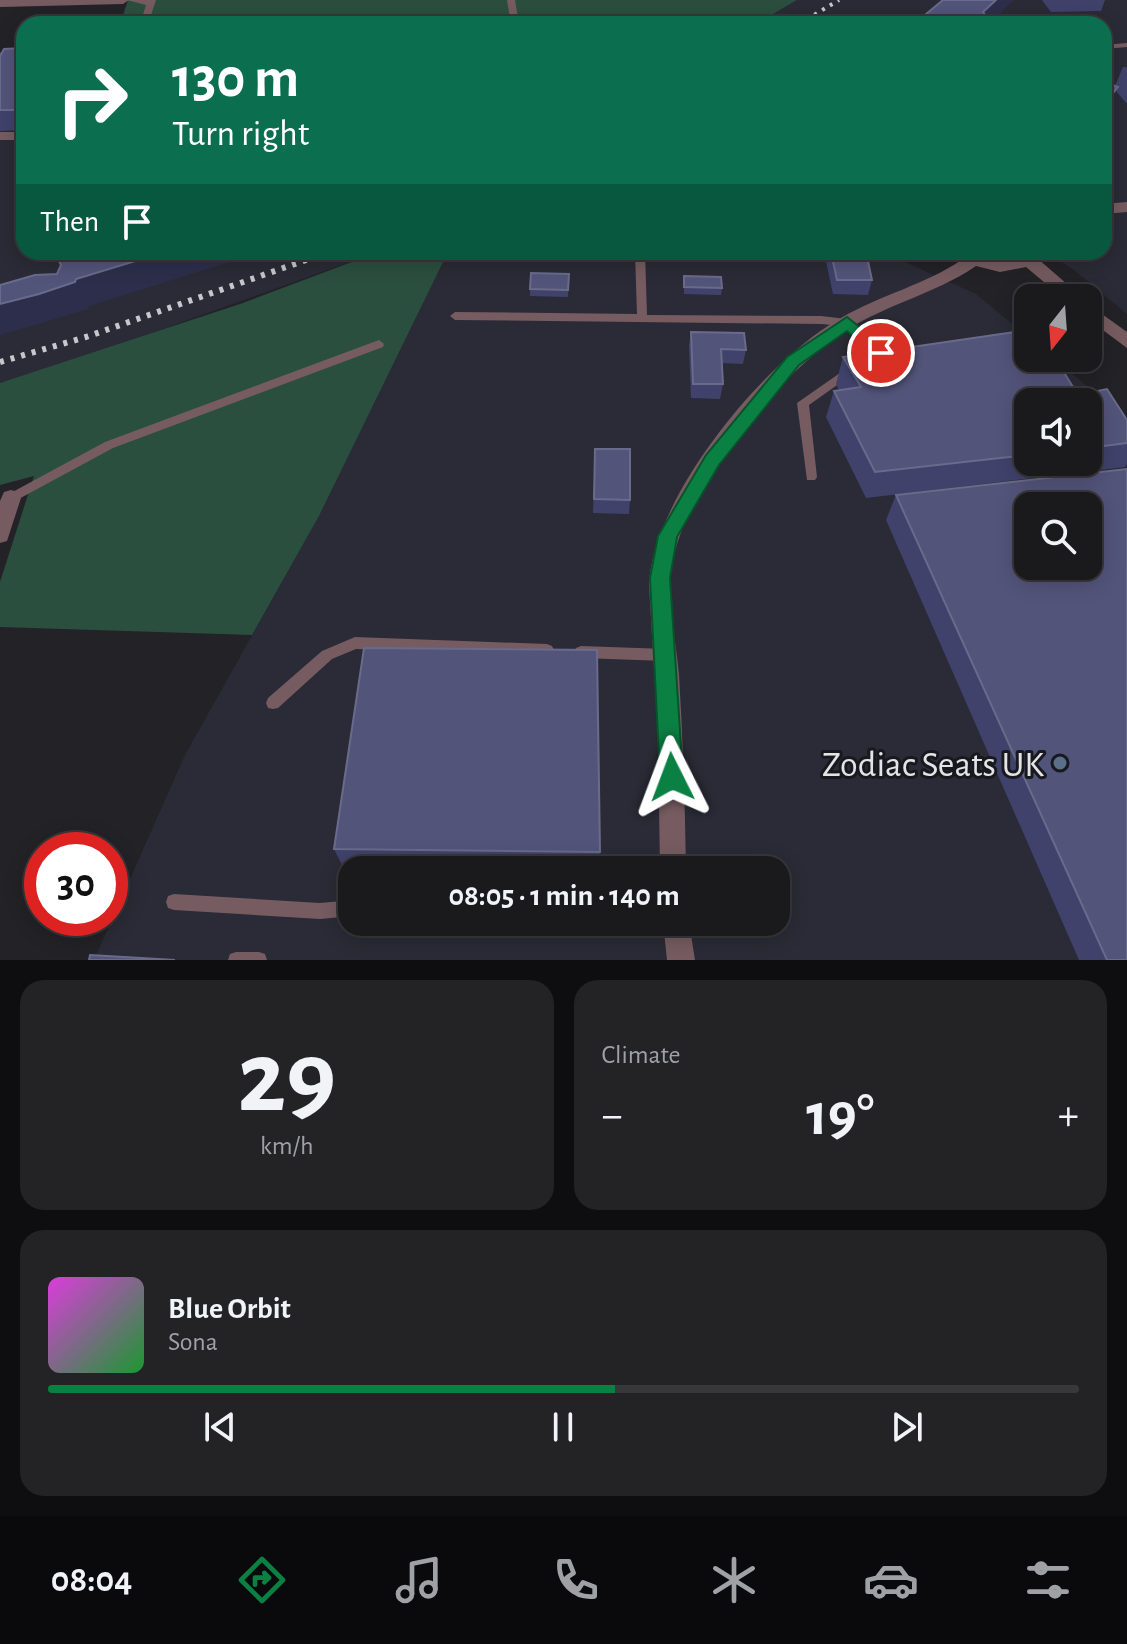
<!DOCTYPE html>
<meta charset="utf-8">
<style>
:root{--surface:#1a1a1d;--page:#232326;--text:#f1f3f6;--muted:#9fa1a4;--line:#38383b;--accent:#0b8043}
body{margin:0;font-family:"Alegreya Sans",sans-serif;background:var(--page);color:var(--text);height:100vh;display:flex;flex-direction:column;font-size:30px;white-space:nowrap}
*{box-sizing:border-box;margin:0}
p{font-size:26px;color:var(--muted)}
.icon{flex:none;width:44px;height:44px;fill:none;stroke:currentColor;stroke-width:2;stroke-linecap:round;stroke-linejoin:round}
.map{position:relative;height:960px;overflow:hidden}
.panel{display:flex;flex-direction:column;gap:20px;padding:20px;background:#0e0e10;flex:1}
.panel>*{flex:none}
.hud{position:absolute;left:16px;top:16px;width:1096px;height:244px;border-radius:24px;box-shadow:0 4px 20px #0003,0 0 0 2px var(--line);background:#0b6e4f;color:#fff;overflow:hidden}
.needle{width:52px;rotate:197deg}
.buttons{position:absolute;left:1014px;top:284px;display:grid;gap:16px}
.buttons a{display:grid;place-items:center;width:88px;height:88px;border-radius:16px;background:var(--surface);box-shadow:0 4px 20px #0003,0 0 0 2px var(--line);font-size:40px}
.speed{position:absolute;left:24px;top:832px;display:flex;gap:16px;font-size:40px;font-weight:700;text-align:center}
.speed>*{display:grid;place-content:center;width:104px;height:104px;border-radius:50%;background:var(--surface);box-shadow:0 4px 20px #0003,0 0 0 2px var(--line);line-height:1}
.speed .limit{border:12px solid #d22;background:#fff;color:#111}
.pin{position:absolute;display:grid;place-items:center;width:68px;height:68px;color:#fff;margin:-34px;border:4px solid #fff;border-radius:50%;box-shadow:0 2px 8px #0007}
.me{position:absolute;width:88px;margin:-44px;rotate:357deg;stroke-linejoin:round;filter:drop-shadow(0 0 6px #0008)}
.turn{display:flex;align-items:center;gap:28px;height:168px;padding:0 24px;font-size:36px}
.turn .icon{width:104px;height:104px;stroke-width:2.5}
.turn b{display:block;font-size:56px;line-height:68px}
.then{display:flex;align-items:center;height:76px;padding:0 24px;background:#0003;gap:16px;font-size:30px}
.big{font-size:60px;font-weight:600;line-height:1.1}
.panel .card{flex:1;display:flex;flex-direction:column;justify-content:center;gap:12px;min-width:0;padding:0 28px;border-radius:24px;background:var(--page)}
.panel .dial{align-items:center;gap:0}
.dial b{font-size:104px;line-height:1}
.song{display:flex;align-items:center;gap:24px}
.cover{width:96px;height:96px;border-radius:12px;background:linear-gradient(135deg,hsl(300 70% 55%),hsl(130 70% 35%))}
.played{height:8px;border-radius:4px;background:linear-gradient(90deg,var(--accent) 55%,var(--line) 55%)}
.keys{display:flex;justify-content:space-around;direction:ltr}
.heat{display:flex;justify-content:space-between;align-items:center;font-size:44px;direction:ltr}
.panel .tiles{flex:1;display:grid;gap:20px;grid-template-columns:1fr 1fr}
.card:last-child{grid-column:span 2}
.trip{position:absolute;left:338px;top:856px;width:452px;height:80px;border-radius:24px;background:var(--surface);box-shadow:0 4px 20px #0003,0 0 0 2px var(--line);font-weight:600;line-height:80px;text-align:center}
.tabs{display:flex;height:128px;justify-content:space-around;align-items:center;background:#0a0a0c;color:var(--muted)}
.tabs .icon{width:56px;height:56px}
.tabs .active{color:var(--accent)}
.tabs b{font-size:36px;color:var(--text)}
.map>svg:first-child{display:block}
</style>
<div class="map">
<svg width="1127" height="960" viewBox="0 0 1127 960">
<rect width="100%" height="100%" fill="#222227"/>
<path fill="#2a2b36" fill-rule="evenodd" d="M 797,0 L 1127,0 L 1127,314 L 1074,270 L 1046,252 L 1104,252 L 1104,24 L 756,24 Z
M 0,62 L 24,63 L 24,252 L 378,252 L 76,360 L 0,383 Z
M 448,252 L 883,252 L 976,294 L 1028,337 L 1028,358 L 1053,358 L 1127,419 L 1127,960 L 94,960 L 185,755 L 319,516 ZM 1028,402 L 1088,402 L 1088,462 L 1028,462 ZM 1028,506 L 1088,506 L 1088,566 L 1028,566 ZM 352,870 L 776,870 L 776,922 L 352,922 Z"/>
<path fill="#2b4f3f" d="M 128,0 L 797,0 L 756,24 L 120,24 Z
M 378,252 L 448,252 L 319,516 L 252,635 L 0,627 L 0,582 L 34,476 L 0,485 L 0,383 L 243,303 Z"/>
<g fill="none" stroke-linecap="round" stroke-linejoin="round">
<path fill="#765c61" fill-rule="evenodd" d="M 127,0 L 156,0 L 148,24 L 140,24 L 146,5 Z
M 507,0 L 515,0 L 519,24 L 511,24 Z
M 1127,43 L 1127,47 L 1104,49 L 1104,45 Z
M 635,252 L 645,252 L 647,315 L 821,316 L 847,319 L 851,320 L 886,353 L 874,362 L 866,362 L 865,359 L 873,352 L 844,326 L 821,324 L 455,320 L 450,316 L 455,312 L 637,314 Z
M 379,340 L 384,344 L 383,347 L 113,448 L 15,501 L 7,501 L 5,498 L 7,495 L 105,442 Z
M 850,366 L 855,370 L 854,373 L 809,405 L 817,477 L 815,480 L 807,480 L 797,403 Z
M 355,637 L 547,644 L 552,646 L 554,650 L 552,654 L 547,656 L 356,649 L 332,659 L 278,708 L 273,709 L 268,708 L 266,703 L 268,698 L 322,651 Z
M 581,646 L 666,649 L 671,651 L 673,655 L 671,659 L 666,661 L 581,658 L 576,656 L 574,652 L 576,648 Z
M 174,894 L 320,903 L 352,900 L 352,916 L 320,919 L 174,910 L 168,908 L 166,902 L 168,896 Z
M 236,952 L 259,952 L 265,954 L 267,960 L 228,960 L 230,954 Z"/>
<path fill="#765c61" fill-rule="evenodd" d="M 0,0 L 129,0 L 123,4 L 0,7 Z
M 0,132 L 24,132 L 24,140 L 0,140 Z
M 1127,202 L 1127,212 L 1104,214 L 1104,204 Z
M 955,252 L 975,252 L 992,260 L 1009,261 L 1024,252 L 1041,252 L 1037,258 L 1083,298 L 1063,298 L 1026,267 L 1000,272 L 976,266 C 932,296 878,306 835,338 C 772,384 689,482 673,560 C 665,597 676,638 679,675 C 683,740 685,805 686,870 L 660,870 L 658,737 L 649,585 C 653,496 765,360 841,318 C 880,295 925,285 963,259 Z
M 1088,304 L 1127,332 L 1127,348 L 1088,319 Z
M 11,490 L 18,492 L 21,498 L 7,541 L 0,543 L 0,501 L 4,492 Z
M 663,922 L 689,922 L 695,960 L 667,960 Z"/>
<path stroke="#c7c7cc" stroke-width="4" stroke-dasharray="3 6" stroke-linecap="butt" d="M 799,24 L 839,0"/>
<path stroke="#c7c7cc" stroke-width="6" stroke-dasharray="4 7" stroke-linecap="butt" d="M 0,362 L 86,337 L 329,252"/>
</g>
<path fill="#41426c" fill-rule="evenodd" d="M 1042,0 L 1105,0 L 1101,11 L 1051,12 Z
M 24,48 L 24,130 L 0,131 L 0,51 L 1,54 Z
M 1123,67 L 1127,67 L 1127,104 L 1116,91 L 1104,116 L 1104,82 L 1115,86 Z
M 824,252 L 866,252 L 872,280 L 868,295 L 833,294 Z
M 569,274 L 568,297 L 530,296 L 530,289 Z
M 684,276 L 722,288 L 721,295 L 684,294 Z
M 691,332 L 746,350 L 743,364 L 721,363 L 723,384 L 720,399 L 691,398 L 689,346 Z
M 843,357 L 1078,395 L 1127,420 L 1127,464 L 1125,467 L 866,498 L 826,417 L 834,391 L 839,390 L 836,384 ZM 1028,402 L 1088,402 L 1088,462 L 1028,462 Z
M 595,449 L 630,500 L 629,514 L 593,513 Z
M 896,495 L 1127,960 L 1079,960 L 886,520 Z
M 334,849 L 600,852 L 599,870 L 549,870 L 343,867 Z"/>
<path fill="#2d2e4b" d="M 996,0 L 1014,0 L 989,24 L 983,12 Z
M 1118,87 L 1106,113 L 1104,116 L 1104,104 Z
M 165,252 L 248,252 L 249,256 L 89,306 L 88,309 L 52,320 L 0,335 L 0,304 L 76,279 Z"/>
<path fill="#53547a" stroke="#6a6a8b" stroke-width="2" fill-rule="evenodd" d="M 943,0 L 996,0 L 983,12 L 992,24 L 914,24 Z
M 24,48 L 24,110 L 0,110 L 0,56 L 4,49 Z
M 1104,82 L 1118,87 L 1104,104 Z
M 98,252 L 165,252 L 76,279 L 75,282 L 39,294 L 0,304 L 0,285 L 35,275 L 57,274 L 61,265 L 58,259 L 96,258 Z
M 831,252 L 866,252 L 872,280 L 837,280 Z
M 531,273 L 569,274 L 568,290 L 530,289 Z
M 684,276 L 721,277 L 722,288 L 684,287 Z
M 1028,330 L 1028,358 L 1055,358 L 1078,395 L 1107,389 L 1127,420 L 1127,443 L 1088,448 L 1088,402 L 1028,402 L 1028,455 L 875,472 L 834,391 L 861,387 L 843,357 Z
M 691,332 L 744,333 L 746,350 L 721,349 L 723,384 L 693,384 Z
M 595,449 L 630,449 L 630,500 L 594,499 Z
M 1127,469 L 1127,960 L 1107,960 L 896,495 ZM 1028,506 L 1088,506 L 1088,566 L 1028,566 Z
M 364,648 L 597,650 L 600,852 L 334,849 Z
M 90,955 L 175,960 L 89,960 Z"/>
<path fill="#0b8043" stroke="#07532c" stroke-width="2" d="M 847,317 L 887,349 L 889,353 L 887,357 L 875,357 L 847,331 L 799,365 L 719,465 L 677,537 L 670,578 L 683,777 L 679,785 L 672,788 L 664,785 L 660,777 L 650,578 L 658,536 L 706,455 L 787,357 Z"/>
<circle fill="#5c6f8a" stroke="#18191e" stroke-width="3" cx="1060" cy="763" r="8"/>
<g text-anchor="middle" stroke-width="6" stroke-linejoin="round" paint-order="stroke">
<g font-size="36" fill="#e4e4e8" stroke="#18191e" text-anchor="end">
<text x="1044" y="776">Zodiac Seats UK</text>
</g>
</g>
</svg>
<div class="buttons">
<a><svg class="needle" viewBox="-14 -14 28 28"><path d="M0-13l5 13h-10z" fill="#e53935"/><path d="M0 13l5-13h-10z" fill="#9fa1a4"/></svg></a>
<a><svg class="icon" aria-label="sound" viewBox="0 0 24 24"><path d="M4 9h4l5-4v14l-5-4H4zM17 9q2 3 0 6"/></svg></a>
<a><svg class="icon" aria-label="search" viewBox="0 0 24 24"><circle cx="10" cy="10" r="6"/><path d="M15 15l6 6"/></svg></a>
</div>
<div class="speed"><div class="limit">30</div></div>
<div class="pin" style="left:881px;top:353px;background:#d93025"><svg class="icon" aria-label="arrive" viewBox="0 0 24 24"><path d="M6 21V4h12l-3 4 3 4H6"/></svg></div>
<svg class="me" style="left:672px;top:777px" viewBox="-20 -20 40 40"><path d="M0-17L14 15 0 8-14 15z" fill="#0b8043" stroke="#fff" stroke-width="4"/></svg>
<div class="trip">08:05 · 1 min · 140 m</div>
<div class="hud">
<div class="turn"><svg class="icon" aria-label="right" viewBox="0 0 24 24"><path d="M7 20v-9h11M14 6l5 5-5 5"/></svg><div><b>130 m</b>Turn right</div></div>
<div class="then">Then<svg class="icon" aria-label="arrive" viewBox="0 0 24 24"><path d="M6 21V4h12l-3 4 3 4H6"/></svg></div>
</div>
</div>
<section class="panel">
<div class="tiles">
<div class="card dial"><b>29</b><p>km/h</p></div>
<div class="card"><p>Climate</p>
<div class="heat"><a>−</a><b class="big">19°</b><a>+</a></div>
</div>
<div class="card">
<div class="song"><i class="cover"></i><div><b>Blue Orbit</b><p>Sona</p></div></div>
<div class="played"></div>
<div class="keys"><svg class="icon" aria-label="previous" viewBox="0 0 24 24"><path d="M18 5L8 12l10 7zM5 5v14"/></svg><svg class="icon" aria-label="pause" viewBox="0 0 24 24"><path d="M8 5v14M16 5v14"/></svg><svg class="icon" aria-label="next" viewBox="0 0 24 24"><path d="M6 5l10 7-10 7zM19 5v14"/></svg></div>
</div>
</div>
</section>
<nav class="tabs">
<b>08:04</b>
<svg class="icon active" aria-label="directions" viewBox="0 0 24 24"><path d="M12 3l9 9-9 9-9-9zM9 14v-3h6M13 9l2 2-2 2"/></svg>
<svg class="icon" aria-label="music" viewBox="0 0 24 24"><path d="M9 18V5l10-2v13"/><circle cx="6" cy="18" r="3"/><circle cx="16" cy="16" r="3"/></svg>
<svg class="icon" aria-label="phone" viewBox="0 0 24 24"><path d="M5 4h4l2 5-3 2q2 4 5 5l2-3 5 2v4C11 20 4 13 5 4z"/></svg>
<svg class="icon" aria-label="climate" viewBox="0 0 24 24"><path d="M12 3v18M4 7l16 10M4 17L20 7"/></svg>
<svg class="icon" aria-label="car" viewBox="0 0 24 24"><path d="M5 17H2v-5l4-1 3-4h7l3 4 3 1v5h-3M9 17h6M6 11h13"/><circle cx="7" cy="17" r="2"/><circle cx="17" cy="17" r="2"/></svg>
<svg class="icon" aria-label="filters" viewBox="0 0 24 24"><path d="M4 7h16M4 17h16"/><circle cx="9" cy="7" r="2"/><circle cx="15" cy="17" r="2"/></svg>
</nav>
